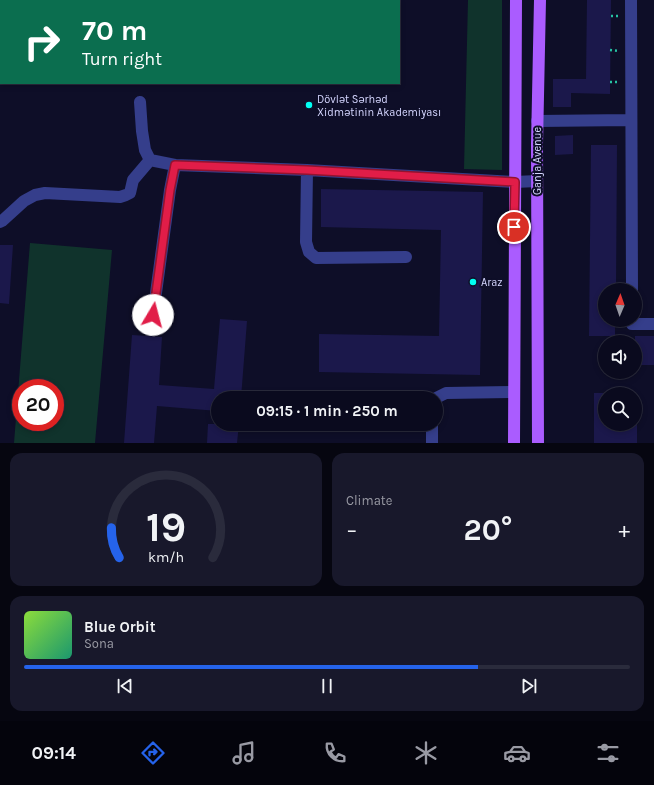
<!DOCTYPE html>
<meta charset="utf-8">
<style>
:root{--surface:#0a0a1e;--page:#18182b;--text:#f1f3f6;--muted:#999aa4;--line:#2a2b3c;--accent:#2563eb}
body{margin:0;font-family:Karla,sans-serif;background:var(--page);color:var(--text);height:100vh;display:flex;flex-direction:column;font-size:15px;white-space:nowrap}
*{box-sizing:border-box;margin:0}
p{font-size:13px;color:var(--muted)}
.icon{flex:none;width:22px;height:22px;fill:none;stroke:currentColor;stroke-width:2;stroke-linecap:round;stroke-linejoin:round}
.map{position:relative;height:443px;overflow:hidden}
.details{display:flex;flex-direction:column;gap:10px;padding:10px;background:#060610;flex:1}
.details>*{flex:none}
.guide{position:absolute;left:0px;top:0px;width:400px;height:84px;box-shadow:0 2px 6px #0003,0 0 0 1px var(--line);background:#0b6e4f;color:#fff;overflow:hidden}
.needle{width:26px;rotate:2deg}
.fabs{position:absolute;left:598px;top:283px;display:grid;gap:8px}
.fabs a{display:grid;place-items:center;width:44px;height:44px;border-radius:50%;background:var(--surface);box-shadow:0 2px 6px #0003,0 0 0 1px var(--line);font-size:20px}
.speed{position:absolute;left:12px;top:379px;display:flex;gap:8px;font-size:20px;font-weight:700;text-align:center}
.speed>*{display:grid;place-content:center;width:52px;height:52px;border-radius:50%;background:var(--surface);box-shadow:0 2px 6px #0003,0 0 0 1px var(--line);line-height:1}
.speed .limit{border:6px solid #d22;background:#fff;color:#111}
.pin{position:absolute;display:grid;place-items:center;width:34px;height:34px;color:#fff;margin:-17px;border:2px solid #fff;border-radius:50%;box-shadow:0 1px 4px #0007}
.me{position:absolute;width:44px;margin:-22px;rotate:8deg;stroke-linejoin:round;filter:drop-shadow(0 0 3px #0008)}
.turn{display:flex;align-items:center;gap:14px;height:84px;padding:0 16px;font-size:18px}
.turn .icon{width:52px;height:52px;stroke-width:2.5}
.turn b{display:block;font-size:28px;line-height:34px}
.big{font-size:30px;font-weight:700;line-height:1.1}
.details .widget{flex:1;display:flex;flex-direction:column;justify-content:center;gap:6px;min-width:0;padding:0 14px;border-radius:12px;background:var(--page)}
.details .dial{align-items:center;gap:0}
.dial svg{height:104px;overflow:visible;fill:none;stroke:var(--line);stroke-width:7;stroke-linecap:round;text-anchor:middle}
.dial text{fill:var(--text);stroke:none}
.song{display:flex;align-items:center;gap:12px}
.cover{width:48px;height:48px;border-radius:6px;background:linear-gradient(135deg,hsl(90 70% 55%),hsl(160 70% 35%))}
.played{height:4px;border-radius:2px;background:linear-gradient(90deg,var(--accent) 75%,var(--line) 75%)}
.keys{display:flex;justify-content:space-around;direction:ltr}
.heat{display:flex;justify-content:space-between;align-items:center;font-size:22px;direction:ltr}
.details .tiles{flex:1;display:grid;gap:10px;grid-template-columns:1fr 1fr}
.widget:last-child{grid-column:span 2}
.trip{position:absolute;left:211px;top:391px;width:232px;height:40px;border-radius:20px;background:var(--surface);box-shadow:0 2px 6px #0003,0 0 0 1px var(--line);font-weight:700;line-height:40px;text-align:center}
.tab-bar{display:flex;height:64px;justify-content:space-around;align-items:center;background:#04040c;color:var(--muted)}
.tab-bar .icon{width:28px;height:28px}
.tab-bar .current{color:var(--accent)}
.tab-bar b{font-size:18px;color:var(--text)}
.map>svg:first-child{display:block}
</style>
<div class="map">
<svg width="654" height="443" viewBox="0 0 654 443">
<rect width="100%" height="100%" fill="#0e0e28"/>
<path fill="#10332c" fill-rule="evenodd" d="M 468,0 L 502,0 L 502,170 L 464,169 Z
M 30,243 L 112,250 L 95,443 L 14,443 ZM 21,388 L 55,388 L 55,422 L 21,422 Z"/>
<path fill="#1b184b" d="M 587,0 L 611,0 L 610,94 L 571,93 L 571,107 L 553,107 L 553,79 L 586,79 Z
M 573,135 L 573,154 L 555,155 L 555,136 Z
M 591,145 L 617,145 L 616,290 L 605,290 L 605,320 L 615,320 L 615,336 L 589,336 Z
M 321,189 L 483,192 L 480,375 L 319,372 L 319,334 L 439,336 L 441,230 L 321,227 Z
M 0,245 L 13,245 L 9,304 L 0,303 Z
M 220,319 L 247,321 L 241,398 L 218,398 L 218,411 L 157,406 L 154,443 L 124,443 L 132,335 L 162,337 L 159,385 L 214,389 Z
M 635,336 L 654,336 L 654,365 L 635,365 Z
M 594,393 L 605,393 L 605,424 L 637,424 L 637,443 L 594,443 Z
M 208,424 L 239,424 L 237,443 L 207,443 Z"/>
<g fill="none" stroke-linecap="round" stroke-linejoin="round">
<path stroke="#26c2a2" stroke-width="2.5" stroke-dasharray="2 3" stroke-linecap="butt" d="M 611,16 L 619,16
M 610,50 L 619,51
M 610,82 L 619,82"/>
<path stroke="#353e8b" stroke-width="12" d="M 631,0 L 632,290
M 140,102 L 142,131 L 145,150 L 150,160 L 175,165 L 307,170 L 515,182 L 537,181
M 537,121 L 631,120
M 307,170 L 306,242 L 309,252 L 316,258 L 406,257
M 0,222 L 2,221 L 24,201 L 35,195 L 45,193 L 120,197 L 126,195 L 130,193 L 133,180 L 150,160
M 153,315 L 170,190 L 175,165
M 631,320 L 632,324 L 654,324
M 436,398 L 446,393 L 514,392
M 432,443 L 432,424"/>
<path stroke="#aa5cff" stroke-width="12" d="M 514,443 L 516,0
M 538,443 L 537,144 L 540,0"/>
</g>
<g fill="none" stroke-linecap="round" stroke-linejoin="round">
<defs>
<path id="route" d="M 153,315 L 170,190 L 175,165 L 307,170 L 515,182 L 514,227"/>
</defs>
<use href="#route" stroke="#92132f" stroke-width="10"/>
<use href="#route" stroke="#e11d48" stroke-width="7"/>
</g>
<g fill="#01fff3" stroke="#0e0e28" stroke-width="1.5">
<circle cx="309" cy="105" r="4"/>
<circle cx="473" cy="282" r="4"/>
</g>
<g text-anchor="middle" stroke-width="4" stroke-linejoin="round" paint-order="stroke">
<g font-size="11" fill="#d5d6ff" stroke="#0e0e28" text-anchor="start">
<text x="317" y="103">Dövlət Sərhəd<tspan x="317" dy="13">Xidmətinin Akademiyası</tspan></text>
<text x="481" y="286">Araz</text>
</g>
<g font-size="11" fill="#d5d6ff" stroke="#0e0e28">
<text transform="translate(537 161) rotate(-90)" y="4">Ganja Avenue</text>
</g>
</g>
</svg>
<div class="fabs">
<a><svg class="needle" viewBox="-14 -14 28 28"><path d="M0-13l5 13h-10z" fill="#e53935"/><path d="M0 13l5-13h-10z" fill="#999aa4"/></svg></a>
<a><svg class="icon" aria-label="sound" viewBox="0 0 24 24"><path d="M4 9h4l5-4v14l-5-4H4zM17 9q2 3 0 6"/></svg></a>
<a><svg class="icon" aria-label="search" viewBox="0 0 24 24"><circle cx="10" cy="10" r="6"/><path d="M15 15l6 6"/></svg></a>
</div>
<div class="speed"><div class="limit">20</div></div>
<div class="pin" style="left:514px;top:227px;background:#d93025"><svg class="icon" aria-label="arrive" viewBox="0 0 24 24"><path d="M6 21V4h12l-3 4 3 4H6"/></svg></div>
<svg class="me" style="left:153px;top:315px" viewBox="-20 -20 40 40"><circle r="19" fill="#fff"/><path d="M0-13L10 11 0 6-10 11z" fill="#e11d48"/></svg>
<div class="trip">09:15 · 1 min · 250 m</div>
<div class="guide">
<div class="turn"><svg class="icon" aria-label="right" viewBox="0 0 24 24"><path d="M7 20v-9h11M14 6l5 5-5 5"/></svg><div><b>70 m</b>Turn right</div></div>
</div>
</div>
<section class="details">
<div class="tiles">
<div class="widget dial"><svg viewBox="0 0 100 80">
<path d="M14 69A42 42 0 1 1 86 69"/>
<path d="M14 69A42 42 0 0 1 8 46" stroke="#2563eb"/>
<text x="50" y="56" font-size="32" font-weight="700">19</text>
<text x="50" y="72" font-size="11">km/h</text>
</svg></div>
<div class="widget"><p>Climate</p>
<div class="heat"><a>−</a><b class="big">20°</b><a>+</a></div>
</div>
<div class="widget">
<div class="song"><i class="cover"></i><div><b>Blue Orbit</b><p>Sona</p></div></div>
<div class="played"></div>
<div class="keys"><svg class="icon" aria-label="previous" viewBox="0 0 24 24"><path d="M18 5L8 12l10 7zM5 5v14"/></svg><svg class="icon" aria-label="pause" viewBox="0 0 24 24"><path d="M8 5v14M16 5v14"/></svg><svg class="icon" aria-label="next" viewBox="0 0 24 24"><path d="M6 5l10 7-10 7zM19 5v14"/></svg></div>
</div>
</div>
</section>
<nav class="tab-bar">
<b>09:14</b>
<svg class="icon current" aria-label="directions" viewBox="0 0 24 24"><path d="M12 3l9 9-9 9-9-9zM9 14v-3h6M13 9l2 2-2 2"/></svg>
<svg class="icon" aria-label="music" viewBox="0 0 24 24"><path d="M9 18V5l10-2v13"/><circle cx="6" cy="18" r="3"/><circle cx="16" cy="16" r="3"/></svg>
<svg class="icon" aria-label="phone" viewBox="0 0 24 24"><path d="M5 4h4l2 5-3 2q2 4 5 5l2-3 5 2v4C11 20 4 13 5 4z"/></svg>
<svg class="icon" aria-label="climate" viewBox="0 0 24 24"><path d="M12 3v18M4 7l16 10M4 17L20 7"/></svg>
<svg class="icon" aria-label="car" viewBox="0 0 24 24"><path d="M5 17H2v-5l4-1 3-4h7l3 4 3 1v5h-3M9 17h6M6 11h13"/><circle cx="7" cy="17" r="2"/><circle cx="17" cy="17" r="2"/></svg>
<svg class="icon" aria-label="filters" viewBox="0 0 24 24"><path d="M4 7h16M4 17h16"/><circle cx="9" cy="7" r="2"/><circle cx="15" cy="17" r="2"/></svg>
</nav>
